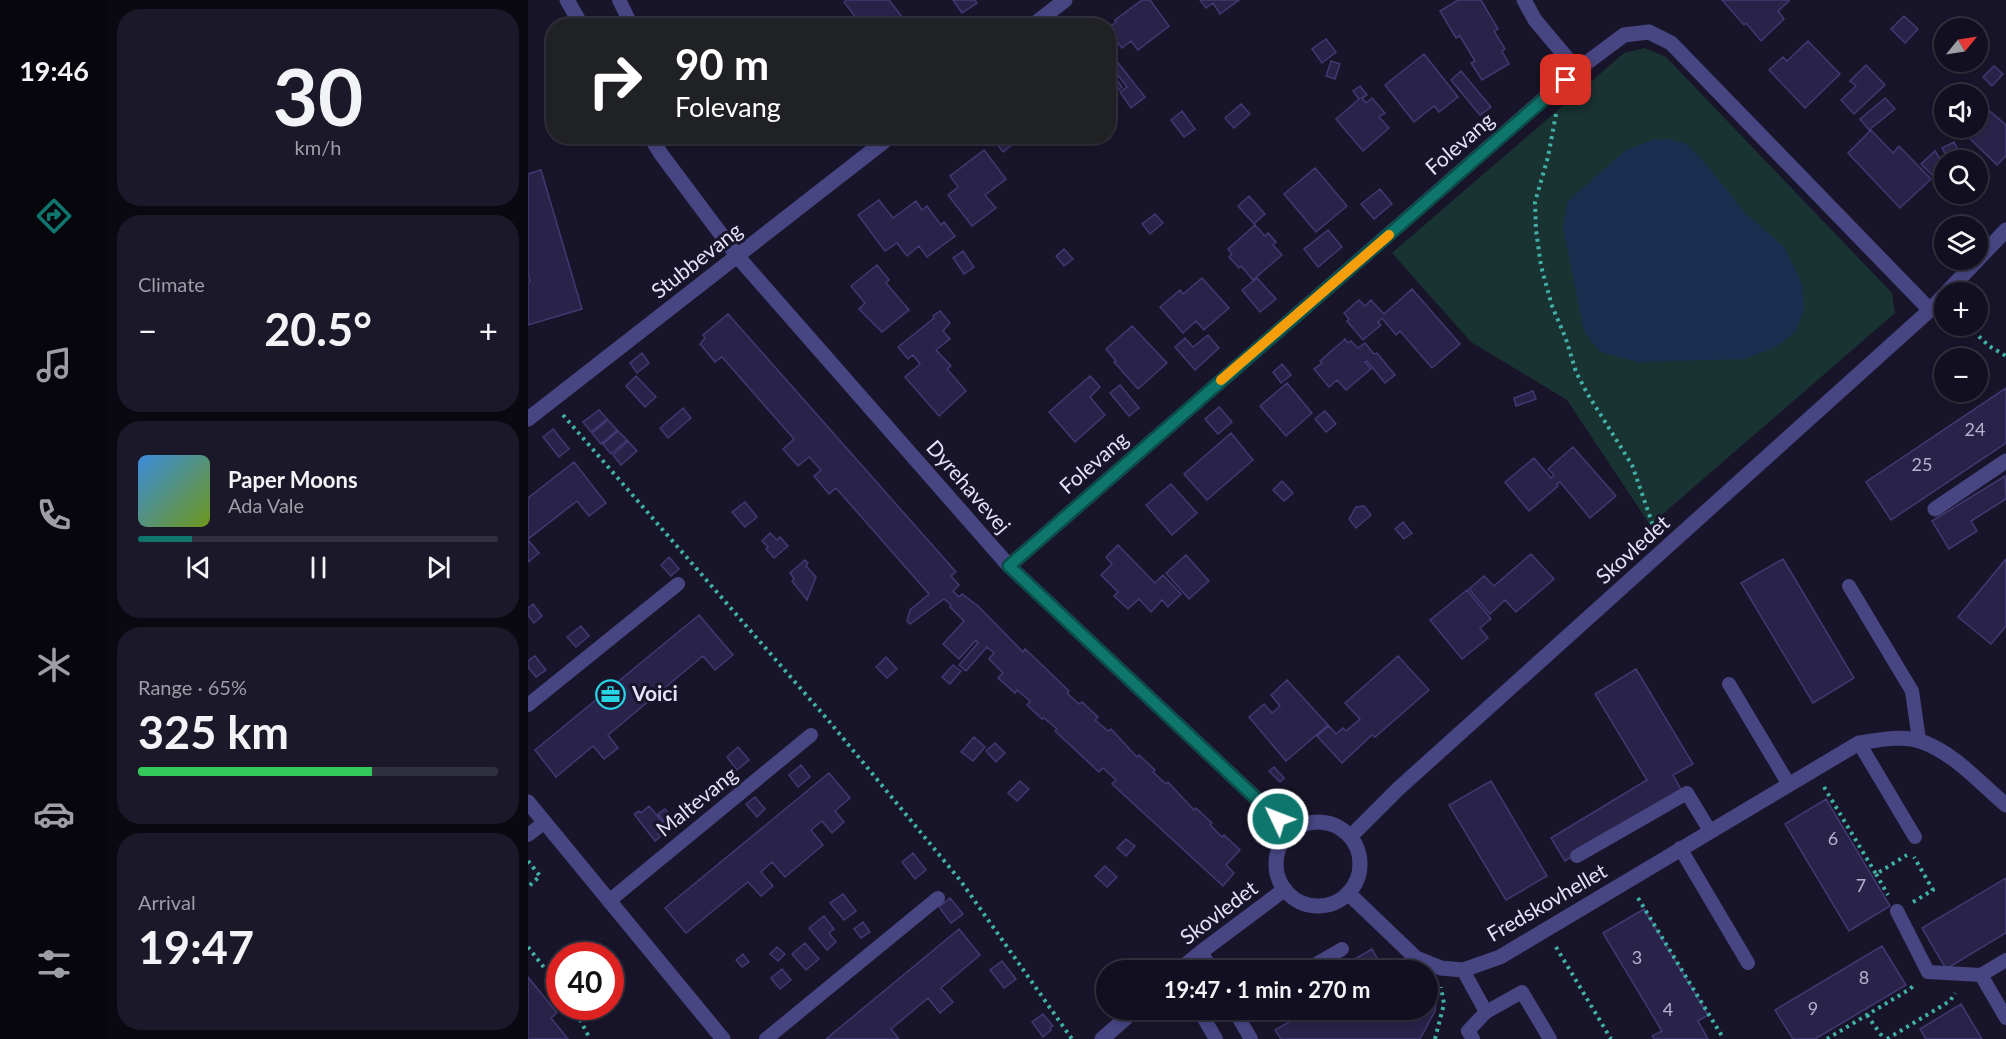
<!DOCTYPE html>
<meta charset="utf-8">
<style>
:root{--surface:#121020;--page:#1b1929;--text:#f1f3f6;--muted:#9c9da5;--line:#31303e;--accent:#0f766e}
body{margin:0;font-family:Lato,sans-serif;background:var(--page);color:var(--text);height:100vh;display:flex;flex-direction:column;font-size:22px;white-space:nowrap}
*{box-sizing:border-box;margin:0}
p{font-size:20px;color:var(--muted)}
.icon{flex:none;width:33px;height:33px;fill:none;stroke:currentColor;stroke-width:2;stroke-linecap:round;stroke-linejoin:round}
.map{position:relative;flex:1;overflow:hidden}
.side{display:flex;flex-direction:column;gap:9px;padding:9px;background:#0a0912;width:420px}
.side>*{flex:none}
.hud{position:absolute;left:18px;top:18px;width:570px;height:126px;border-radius:24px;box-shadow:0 3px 9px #0003,0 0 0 2px var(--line);background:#202124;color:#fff;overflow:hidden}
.needle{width:39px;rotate:60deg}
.controls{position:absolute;left:1406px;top:18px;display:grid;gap:12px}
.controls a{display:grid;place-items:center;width:54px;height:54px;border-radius:50%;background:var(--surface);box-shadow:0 3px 9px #0003,0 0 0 2px var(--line);font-size:30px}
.speed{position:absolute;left:18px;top:942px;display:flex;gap:12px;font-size:30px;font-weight:700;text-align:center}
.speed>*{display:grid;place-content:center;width:78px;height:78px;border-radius:50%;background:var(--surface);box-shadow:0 3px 9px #0003,0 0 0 2px var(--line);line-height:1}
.speed .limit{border:9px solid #d22;background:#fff;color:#111}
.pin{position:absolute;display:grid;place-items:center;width:51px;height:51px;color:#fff;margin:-26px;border-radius:12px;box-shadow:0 3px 9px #0006}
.me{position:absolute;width:66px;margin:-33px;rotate:313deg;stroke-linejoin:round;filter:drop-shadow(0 0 4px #0008)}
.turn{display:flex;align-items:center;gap:21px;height:126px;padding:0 30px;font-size:27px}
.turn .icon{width:78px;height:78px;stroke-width:2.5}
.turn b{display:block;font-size:42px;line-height:51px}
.big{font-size:45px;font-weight:700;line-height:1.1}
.side .widget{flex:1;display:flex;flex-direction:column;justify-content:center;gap:9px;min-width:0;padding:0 21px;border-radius:24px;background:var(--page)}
.side .dial{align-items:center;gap:0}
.dial b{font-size:78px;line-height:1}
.song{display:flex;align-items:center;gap:18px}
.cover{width:72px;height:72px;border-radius:9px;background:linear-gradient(135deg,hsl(210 70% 55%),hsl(80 70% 35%))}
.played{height:6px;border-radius:3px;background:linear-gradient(90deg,var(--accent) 15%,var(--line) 15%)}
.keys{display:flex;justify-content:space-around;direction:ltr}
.heat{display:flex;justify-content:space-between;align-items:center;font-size:33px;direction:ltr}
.charge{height:9px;border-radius:4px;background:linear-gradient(90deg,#34c759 65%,var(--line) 0)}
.trip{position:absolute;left:568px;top:960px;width:342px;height:60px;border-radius:30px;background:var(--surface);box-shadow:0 3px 9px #0003,0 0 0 2px var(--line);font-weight:700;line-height:60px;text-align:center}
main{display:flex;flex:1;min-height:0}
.tabs{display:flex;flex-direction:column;width:108px;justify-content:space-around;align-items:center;background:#07060d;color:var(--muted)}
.tabs .icon{width:42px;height:42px}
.tabs .selected{color:var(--accent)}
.tabs b{font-size:27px;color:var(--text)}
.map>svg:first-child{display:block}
</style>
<main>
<nav class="tabs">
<b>19:46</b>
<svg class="icon selected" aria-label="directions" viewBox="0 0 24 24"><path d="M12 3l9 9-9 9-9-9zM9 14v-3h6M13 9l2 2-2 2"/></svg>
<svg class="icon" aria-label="music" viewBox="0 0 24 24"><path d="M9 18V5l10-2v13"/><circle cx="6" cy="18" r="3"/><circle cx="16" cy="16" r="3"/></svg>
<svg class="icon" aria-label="phone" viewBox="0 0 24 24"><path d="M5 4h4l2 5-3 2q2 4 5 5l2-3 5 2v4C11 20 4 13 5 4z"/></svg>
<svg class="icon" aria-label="climate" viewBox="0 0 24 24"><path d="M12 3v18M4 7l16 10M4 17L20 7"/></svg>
<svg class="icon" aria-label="car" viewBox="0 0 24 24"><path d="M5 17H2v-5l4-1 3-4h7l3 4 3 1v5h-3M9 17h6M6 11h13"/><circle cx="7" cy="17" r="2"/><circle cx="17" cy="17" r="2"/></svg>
<svg class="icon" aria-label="filters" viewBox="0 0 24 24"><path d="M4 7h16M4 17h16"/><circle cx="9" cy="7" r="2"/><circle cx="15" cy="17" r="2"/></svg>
</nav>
<section class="side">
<div class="widget dial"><b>30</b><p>km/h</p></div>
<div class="widget"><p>Climate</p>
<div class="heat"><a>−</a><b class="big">20.5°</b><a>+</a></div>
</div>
<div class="widget">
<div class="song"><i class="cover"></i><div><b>Paper Moons</b><p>Ada Vale</p></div></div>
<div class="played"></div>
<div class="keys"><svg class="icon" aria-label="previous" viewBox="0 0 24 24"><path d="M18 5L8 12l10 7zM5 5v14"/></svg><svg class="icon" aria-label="pause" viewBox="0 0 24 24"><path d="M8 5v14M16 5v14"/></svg><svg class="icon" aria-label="next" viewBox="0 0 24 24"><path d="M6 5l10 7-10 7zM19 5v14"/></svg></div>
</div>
<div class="widget"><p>Range · 65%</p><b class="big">325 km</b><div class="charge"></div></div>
<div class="widget"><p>Arrival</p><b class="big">19:47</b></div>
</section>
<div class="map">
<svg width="1478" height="1039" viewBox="0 0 1478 1039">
<rect width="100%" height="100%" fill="#18152a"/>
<path fill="#193332" d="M 1117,48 L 1138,57 L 1364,293 L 1367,313 L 1122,525 L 1039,400 L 943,342 L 864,253 L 1096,53 Z"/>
<path fill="#192f4f" d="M 1142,139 L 1158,144 L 1179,165 L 1216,212 L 1257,248 L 1274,284 L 1276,311 L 1267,332 L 1246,348 L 1216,359 L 1110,362 L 1072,352 L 1056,331 L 1035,227 L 1040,201 L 1098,150 L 1125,140 Z"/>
<path fill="#2a2349" stroke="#423872" stroke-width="1.5" d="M 319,0 L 361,0 L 381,26 L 334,26 L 316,2 Z
M 425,0 L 447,0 L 449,3 L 434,13 Z
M 614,0 L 622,0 L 641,26 L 610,50 L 603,41 L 594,48 L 580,31 L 580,28 L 588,22 L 587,20 Z
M 672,0 L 711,0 L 692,14 L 685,3 L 678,8 Z
M 930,0 L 953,0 L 970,29 L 966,31 L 977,49 L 974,51 L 981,64 L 954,80 L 943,63 L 947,61 L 932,36 L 928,38 L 912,11 Z
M 1194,0 L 1260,0 L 1261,1 L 1250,11 L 1256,19 L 1233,41 L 1218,23 L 1216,25 Z
M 1376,16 L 1390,29 L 1377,43 L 1363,29 Z
M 798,39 L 808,52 L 794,63 L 784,49 Z
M 1280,41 L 1312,74 L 1277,108 L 1241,70 L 1255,57 L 1259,61 Z
M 580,50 L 617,97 L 603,108 L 592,92 L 599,87 L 589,74 L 586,76 L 594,87 L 587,92 L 590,96 L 580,103 Z
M 896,54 L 930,97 L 911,112 L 906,106 L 886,122 L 857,85 Z
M 803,61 L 812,64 L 807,79 L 798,76 Z
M 1338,65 L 1357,85 L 1326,114 L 1313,100 L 1328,86 L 1322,81 Z
M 1466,66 L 1475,74 L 1464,86 L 1455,77 Z
M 933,71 L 963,107 L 952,115 L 923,80 Z
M 832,86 L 839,95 L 834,98 L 838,103 L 844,98 L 857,113 L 851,117 L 861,128 L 835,151 L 808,119 L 831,99 L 825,91 Z
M 1357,98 L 1367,109 L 1341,130 L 1332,119 Z
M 1449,100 L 1478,125 L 1478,156 L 1469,165 L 1437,134 L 1443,128 L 1449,128 Z
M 713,104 L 722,114 L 706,128 L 697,118 Z
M 654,111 L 667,129 L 656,137 L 643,120 Z
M 1343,130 L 1365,153 L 1371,146 L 1403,179 L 1372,208 L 1320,153 Z
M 463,136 L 495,136 L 475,152 Z
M 1426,142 L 1435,159 L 1432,160 L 1421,160 L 1414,148 Z
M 456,150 L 478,179 L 457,195 L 468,208 L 444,226 L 420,195 L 430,187 L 422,176 Z
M 1407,151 L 1416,165 L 1405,176 L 1393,164 Z
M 787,168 L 819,206 L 788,232 L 756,194 Z
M 13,170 L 54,309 L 0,325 L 0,282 L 2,281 L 0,275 L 0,174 Z
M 852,189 L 864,204 L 846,219 L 833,204 Z
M 721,196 L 737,214 L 726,224 L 710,206 Z
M 351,200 L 365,218 L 388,201 L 394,210 L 399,206 L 413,225 L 416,222 L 427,236 L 399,257 L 391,246 L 379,256 L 369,243 L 357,251 L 330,215 Z
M 627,214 L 635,223 L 622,234 L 614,224 Z
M 727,225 L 737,236 L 740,233 L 748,242 L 745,245 L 754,255 L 725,280 L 713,266 L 711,268 L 701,257 L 704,254 L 700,249 Z
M 800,230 L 814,247 L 790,267 L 776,249 Z
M 536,249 L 545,259 L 536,266 L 528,256 Z
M 435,251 L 446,267 L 436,274 L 425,258 Z
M 349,265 L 361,280 L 358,283 L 381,310 L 354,332 L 331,309 L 337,303 L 323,286 Z
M 674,278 L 701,308 L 676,330 L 668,321 L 655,333 L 632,307 L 652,290 L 655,294 Z
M 729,278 L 748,299 L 732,312 L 714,290 Z
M 884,289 L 932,344 L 904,368 L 872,331 L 868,335 L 854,318 L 850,322 L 853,325 L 835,340 L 819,321 L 821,319 L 816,313 L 831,300 L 837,306 L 843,300 L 856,314 Z
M 412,311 L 422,323 L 415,331 L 422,339 L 408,350 L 423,366 L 419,369 L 438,391 L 411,416 L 377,377 L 392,364 L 385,355 L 380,359 L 370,347 L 406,318 L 405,316 Z
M 200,314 L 428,572 L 423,576 L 431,585 L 425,591 L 431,597 L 434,594 L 450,606 L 495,652 L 497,649 L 513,664 L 541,691 L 539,693 L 551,704 L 554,702 L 570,717 L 567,720 L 580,731 L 583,729 L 609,757 L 611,755 L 627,770 L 625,772 L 638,784 L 640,782 L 666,810 L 668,808 L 684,823 L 682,825 L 694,837 L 696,835 L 712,850 L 698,865 L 706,873 L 695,886 L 584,784 L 588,780 L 575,768 L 571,772 L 527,731 L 529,729 L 516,718 L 514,719 L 499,705 L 502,701 L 489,690 L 487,693 L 470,678 L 475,673 L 461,659 L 466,653 L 459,647 L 438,671 L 431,665 L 450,643 L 448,640 L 431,659 L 415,644 L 436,621 L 422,607 L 423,605 L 416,599 L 382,624 L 379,621 L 382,610 L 401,594 L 308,488 L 301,494 L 286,476 L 293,470 L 281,457 L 270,466 L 255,449 L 266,439 L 194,357 L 187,362 L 172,344 L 177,338 L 175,335 Z
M 604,326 L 639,363 L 610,389 L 586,362 L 588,361 L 578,349 Z
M 680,335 L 691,348 L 667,370 L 647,347 L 657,338 L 665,347 Z
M 817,339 L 820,343 L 823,341 L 830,348 L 837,343 L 846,354 L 849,353 L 867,375 L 857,383 L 839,361 L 837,362 L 843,369 L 818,390 L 809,380 L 801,387 L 786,369 L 794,363 L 792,361 Z
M 114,353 L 121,363 L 109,373 L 102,363 Z
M 754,364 L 763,375 L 753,383 L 745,372 Z
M 108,376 L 128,397 L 117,407 L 98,386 Z
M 562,376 L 572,387 L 562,397 L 577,415 L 547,442 L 521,412 Z
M 759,383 L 784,413 L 758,436 L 732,406 Z
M 592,385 L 611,408 L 601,416 L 582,393 Z
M 1478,388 L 1478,443 L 1363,520 L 1338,482 Z
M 1005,391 L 1008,399 L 988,406 L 986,398 Z
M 691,407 L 704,422 L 690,434 L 677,419 Z
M 155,408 L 163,418 L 140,438 L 132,428 Z
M 71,410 L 79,419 L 63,432 L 55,422 Z
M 797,411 L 808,424 L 798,432 L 787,419 Z
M 80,420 L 89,430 L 73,444 L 64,433 Z
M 25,429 L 41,449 L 31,457 L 15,437 Z
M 90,431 L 99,440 L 83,454 L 75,444 Z
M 703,433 L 725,460 L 679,500 L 656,474 Z
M 100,441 L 109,451 L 93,465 L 85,455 Z
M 1045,447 L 1088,496 L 1062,518 L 1032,482 L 1029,484 L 1030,486 L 1001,511 L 977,482 L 1006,458 L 1023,478 L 1026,475 L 1020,469 Z
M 46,462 L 78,503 L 61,516 L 49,501 L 0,539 L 0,498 Z
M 1477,476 L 1478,499 L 1443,521 L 1449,531 L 1421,549 L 1404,521 Z
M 754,481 L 765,493 L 756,501 L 745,490 Z
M 643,484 L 669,513 L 644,535 L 618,505 Z
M 217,502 L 229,517 L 217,527 L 204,512 Z
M 836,506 L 843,515 L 828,528 L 821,519 L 828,507 Z
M 875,522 L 884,533 L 876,539 L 867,529 Z
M 242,533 L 249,540 L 252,537 L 260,546 L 246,558 L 238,549 L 240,547 L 234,541 Z
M 0,540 L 11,553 L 0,562 Z
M 590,545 L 627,583 L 635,575 L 653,594 L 640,607 L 634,600 L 623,612 L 611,599 L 600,609 L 586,596 L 590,592 L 573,575 L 584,564 L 578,557 Z
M 1003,554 L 1026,579 L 988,612 L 977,600 L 962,614 L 941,589 L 956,576 L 966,586 Z
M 658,555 L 681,581 L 661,599 L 638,573 Z
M 141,557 L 151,569 L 143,576 L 133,565 Z
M 1255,559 L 1326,678 L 1285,703 L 1213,583 Z
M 1478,559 L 1478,626 L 1463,644 L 1430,617 Z
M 277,560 L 280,563 L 278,566 L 288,577 L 279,600 L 264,581 L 266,579 L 262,573 Z
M 939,590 L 963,619 L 952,628 L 960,638 L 934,659 L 902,620 Z
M 5,604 L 14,616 L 6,623 L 0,615 L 0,608 Z
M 171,615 L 205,655 L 187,670 L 175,656 L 80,735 L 90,748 L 76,759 L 65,746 L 28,777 L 7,750 Z
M 53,626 L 61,636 L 48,647 L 39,637 Z
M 7,656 L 18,670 L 8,677 L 0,667 L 0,661 Z
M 870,656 L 901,690 L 847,737 L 844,735 L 814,763 L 789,736 L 801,726 L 808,734 L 815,728 L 818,731 L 832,719 L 817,703 Z
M 358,657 L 369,669 L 359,678 L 348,667 Z
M 425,665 L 433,671 L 422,684 L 414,677 Z
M 1108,669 L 1165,764 L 1145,775 L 1154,791 L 1037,861 L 1023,838 L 1119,780 L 1067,694 Z
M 759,680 L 800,725 L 758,761 L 721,717 L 736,704 L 744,713 L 752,706 L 743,695 Z
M 446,737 L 457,747 L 445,761 L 433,752 Z
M 467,743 L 477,753 L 468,762 L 458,751 Z
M 210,747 L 221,760 L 209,770 L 199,757 Z
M 273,765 L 282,777 L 270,787 L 261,775 Z
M 746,767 L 756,778 L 752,782 L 741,771 Z
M 301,773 L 322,798 L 307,811 L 316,822 L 304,833 L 294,821 L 283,830 L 295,845 L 257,877 L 244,862 L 233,872 L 245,886 L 233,896 L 220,882 L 158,933 L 137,908 Z
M 492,781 L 501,789 L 489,801 L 480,793 Z
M 963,781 L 1019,876 L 978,900 L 921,805 Z
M 227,797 L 237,809 L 229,817 L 218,804 Z
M 1298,799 L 1362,906 L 1321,931 L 1257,824 Z
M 121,806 L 139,827 L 130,834 L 132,837 L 127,841 L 106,814 L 111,811 L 113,813 Z
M 137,809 L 146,819 L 138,825 L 130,814 Z
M 598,839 L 607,846 L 598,856 L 589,848 Z
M 385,853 L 398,870 L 387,879 L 374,862 Z
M 577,866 L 589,877 L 579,887 L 567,876 Z
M 1478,878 L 1478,933 L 1418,969 L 1394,928 Z
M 315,894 L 328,911 L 316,920 L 302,903 Z
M 422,898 L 435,914 L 423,923 L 411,907 Z
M 1116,909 L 1180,1015 L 1170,1021 L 1180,1039 L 1126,1039 L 1124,1036 L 1134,1031 L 1075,933 Z
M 296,916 L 306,929 L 301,933 L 308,942 L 299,950 L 281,928 Z
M 335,922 L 342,932 L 333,938 L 326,929 Z
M 431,929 L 452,955 L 413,988 L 425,1002 L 412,1013 L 400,998 L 363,1029 L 371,1039 L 298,1039 Z
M 277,943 L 291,959 L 278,970 L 264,954 Z
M 1354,946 L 1378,985 L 1287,1039 L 1265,1039 L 1247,1010 Z
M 249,947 L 257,954 L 250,961 L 242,954 Z
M 844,949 L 850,960 L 832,970 L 825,960 Z
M 215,954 L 221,962 L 214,967 L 208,960 Z
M 474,961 L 488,979 L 476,988 L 462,970 Z
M 254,969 L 263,980 L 252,989 L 243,978 Z
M 0,977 L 29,1013 L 23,1018 L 40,1039 L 0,1039 Z
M 900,993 L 908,1003 L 907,1011 L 892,1039 L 753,1039 L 747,1030 L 782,1010 L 900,1010 Z
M 1433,1004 L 1454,1039 L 1398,1039 L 1392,1029 Z
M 515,1014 L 525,1026 L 522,1028 L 523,1030 L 515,1037 L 504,1022 Z"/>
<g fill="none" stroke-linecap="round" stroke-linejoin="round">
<path stroke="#41b0a7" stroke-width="4" stroke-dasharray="3 4.5" stroke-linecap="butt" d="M 1028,114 L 1020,157 L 1007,202 L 1008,230 L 1013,266 L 1024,306 L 1038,339 L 1048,372 L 1059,393 L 1104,465 L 1127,531
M 1440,326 L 1461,346 L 1478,356
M 35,415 L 300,720 L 432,880 L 544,1039
M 1296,787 L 1348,874 L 1379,855
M 0,861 L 12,876 L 0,887
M 1348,874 L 1360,895
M 1110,898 L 1194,1036 L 1194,1039
M 1385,902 L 1405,890 L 1386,857
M 0,947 L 32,988
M 1028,947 L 1083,1039
M 45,1006 L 62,1039
M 1339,1015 L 1356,1039
M 907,1039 L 916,1004 L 913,987
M 1299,1039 L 1382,989 L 1387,984
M 1359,1039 L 1422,1001 L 1427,993"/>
<path stroke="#474683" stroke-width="14" d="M 91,0 L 100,18
M 1321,586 L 1384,691 L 1391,740
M 1201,684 L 1260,783
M 0,705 L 150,584
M 1331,743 L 1387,837
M 0,835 L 17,822
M 1152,848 L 1220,963
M 1049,856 L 1159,793 L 1182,831
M 81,901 L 283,735
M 1369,911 L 1400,972 L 1453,975
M 673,952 L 684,970
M 1478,960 L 1453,975 L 1478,1018
M 778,970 L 814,949
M 935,970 L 958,1012
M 671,1010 L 688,1039
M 706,1010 L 723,1039
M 238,1039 L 410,898
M 945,1039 L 940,1031 L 958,1012 L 994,992 L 1022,1039"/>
<path stroke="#474683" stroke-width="15" d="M 996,0 L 1007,20 L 1049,70
M 504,26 L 537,0
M 0,419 L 363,136
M 1407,509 L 1478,461
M 481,566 L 1049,70 L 1096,35 L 1121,32 L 1143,43 L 1402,310
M 0,802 L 195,1039
M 820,893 L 888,958 L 913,968 L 935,970 L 972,957 L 1331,743 C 1350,740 1373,735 1392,741 C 1425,752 1452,783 1478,805"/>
<path stroke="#474683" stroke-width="15" d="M 39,0 L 54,26
M 122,136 L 133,154 L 210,257 L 481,566 L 763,831
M 1419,292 L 1478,230
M748 864a42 42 0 1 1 84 0a42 42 0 1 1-84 0Z
M 822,837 L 870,789 L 1402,310 L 1416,295
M 651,970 L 673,952 L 757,889
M 574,1039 L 607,1010"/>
</g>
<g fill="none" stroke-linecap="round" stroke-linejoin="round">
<defs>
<path id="route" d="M 750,819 L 481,566 L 1038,80"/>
</defs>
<use href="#route" stroke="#0a4d48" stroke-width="15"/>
<use href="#route" stroke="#0f766e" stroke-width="10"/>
<path stroke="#f59e0b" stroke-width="10" d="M 693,380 L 861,235"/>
</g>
<defs>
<symbol id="office-ring" viewBox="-11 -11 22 22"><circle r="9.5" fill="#18152a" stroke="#26d4e3" stroke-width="1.5"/><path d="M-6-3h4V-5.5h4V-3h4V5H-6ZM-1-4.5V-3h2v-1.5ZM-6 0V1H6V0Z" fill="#26d4e3"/></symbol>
</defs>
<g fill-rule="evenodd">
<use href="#office-ring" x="66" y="678" width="33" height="33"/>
</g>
<g text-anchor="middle" stroke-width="6" stroke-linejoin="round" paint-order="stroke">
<g font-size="18" fill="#b6b2ce">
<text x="1447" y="436">24</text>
<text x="1394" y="471">25</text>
<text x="1305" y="845">6</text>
<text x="1333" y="892">7</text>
<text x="1109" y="964">3</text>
<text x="1336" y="984">8</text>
<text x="1285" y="1015">9</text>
<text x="1140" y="1016">4</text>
</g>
<g font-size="21" fill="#e4e2fb" stroke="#18152a">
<text transform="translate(932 144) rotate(-41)" y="7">Folevang</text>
<text transform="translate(169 261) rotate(-38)" y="7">Stubbevang</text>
<text transform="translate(566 463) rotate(-41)" y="7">Folevang</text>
<text transform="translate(440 487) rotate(49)" y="7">Dyrehavevej</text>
<text transform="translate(1105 550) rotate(-42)" y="7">Skovledet</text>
<text transform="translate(169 802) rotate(-39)" y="7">Maltevang</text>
<text transform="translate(1019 903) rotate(-30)" y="7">Fredskovhellet</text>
<text transform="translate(691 913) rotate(-37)" y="7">Skovledet</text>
</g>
<g font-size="21" font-weight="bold" fill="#e4e2fb" stroke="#18152a" text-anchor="start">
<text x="104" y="701">Voici</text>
</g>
</g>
</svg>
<div class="controls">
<a><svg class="needle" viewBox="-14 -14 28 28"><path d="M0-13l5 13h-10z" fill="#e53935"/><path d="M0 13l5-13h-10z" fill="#9c9da5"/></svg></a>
<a><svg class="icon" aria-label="sound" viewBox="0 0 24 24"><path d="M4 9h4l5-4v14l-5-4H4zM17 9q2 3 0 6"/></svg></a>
<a><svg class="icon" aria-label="search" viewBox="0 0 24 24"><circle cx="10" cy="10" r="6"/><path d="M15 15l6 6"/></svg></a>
<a><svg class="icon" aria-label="layers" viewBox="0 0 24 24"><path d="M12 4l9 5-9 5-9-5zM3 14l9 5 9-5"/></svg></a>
<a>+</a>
<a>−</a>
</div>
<div class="speed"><div class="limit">40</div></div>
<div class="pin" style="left:1038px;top:80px;background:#d93025"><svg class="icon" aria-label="arrive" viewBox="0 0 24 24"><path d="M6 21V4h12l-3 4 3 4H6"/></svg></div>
<svg class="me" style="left:750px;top:819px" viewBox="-20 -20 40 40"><circle r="17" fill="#0f766e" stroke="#fff" stroke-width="3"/><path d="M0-11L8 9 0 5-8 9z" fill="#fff"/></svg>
<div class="trip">19:47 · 1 min · 270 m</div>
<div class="hud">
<div class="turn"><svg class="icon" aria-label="right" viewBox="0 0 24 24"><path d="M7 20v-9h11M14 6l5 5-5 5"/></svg><div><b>90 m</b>Folevang</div></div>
</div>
</div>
</main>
